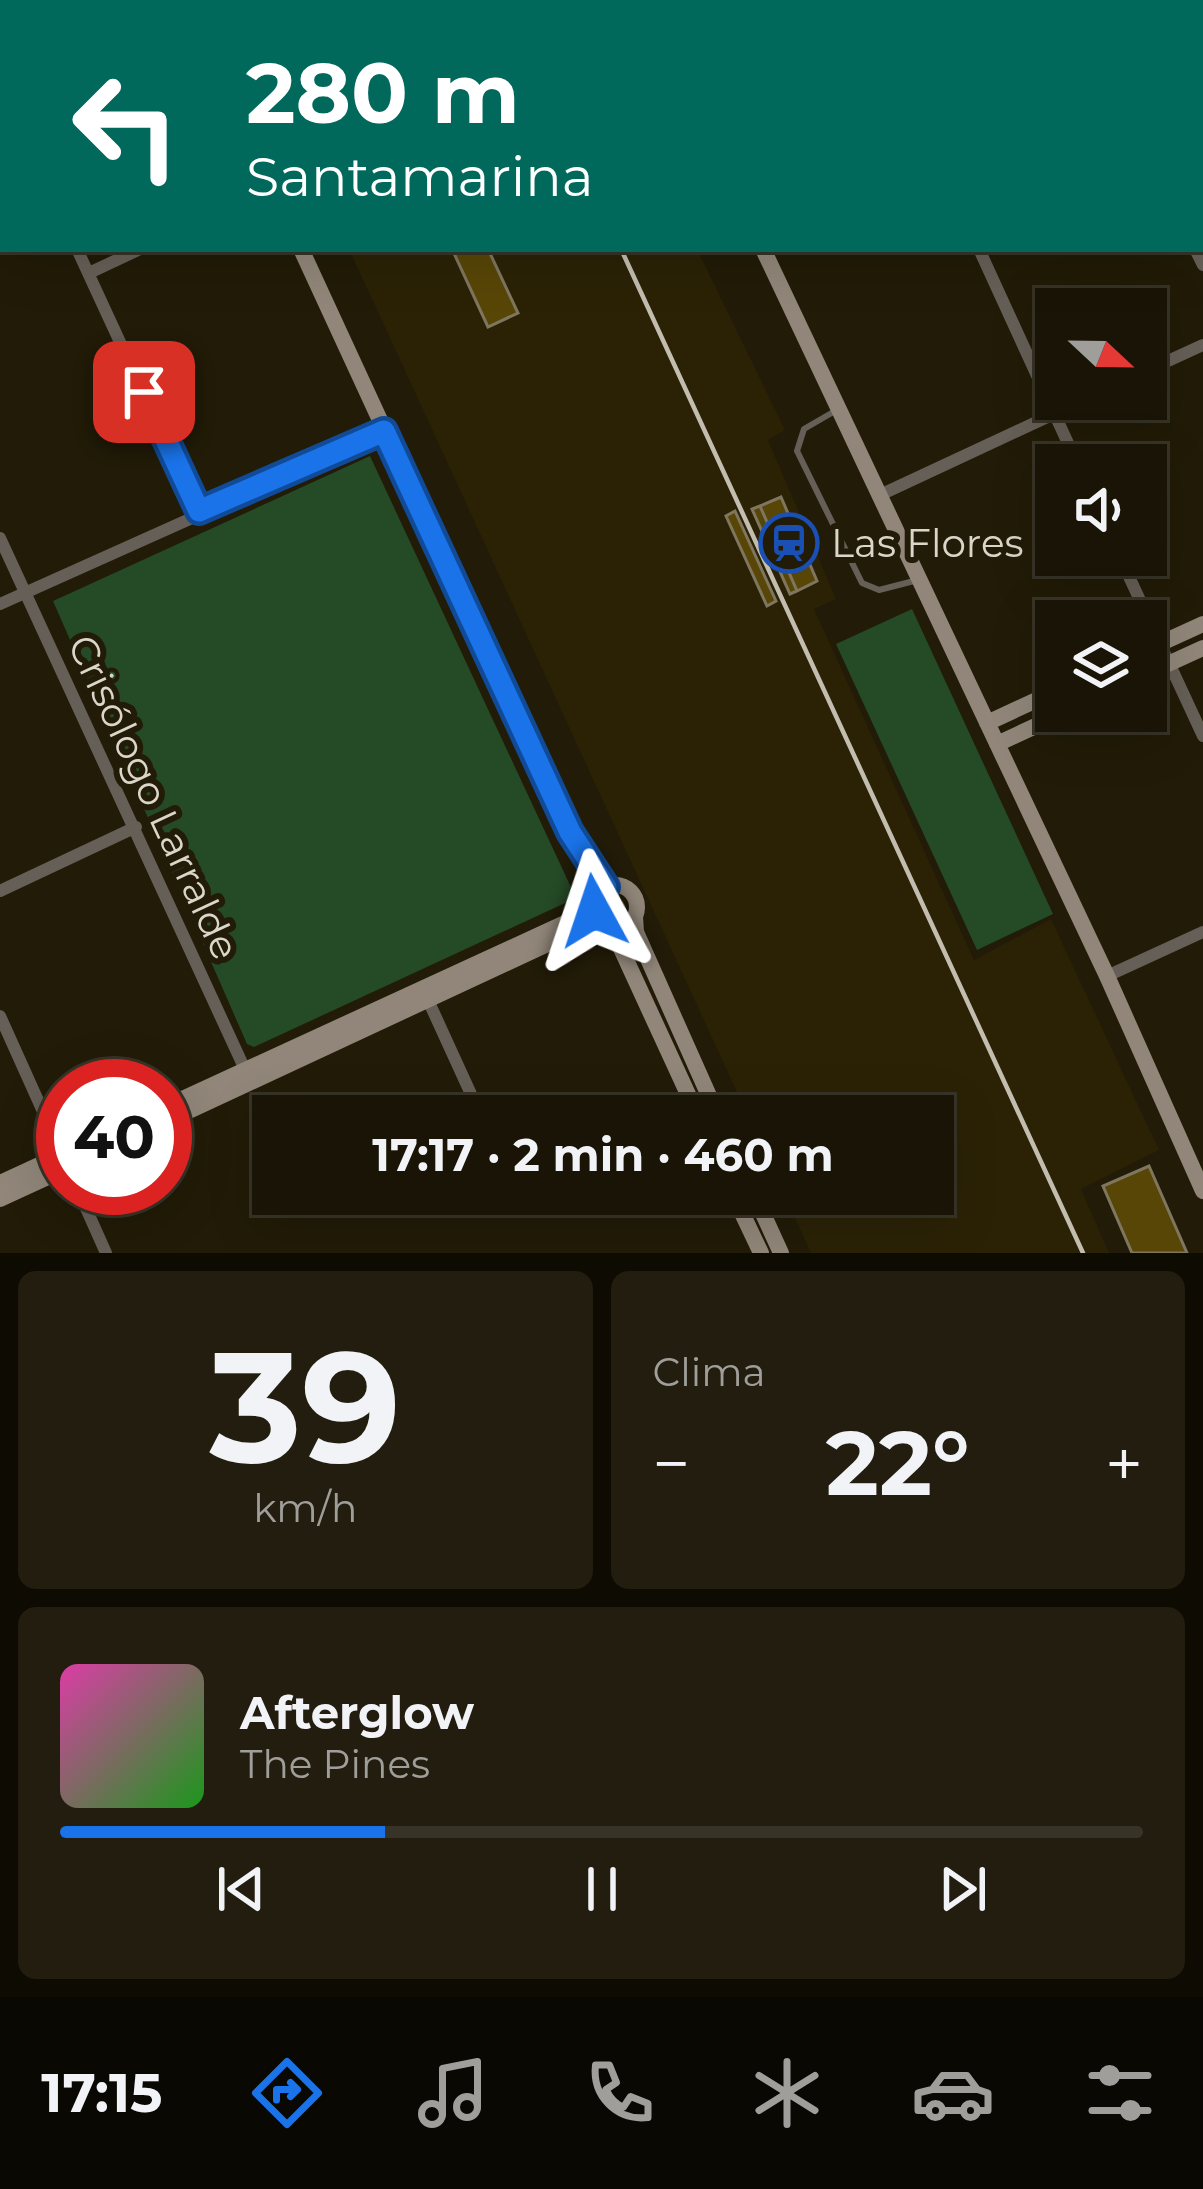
<!DOCTYPE html>
<html lang="es">
<meta charset="utf-8">
<style>
:root{--surface:#191405;--page:#221d0f;--text:#f1f3f6;--muted:#9f9e9a;--line:#373327;--accent:#1a73e8}
body{margin:0;font-family:Montserrat,sans-serif;background:var(--page);color:var(--text);height:100vh;display:flex;flex-direction:column;font-size:45px;white-space:nowrap}
*{box-sizing:border-box;margin:0}
p{font-size:39px;color:var(--muted)}
.icon{flex:none;width:66px;height:66px;fill:none;stroke:currentColor;stroke-width:2;stroke-linecap:round;stroke-linejoin:round}
.map{position:relative;height:1253px;overflow:hidden}
.sheet{display:flex;flex-direction:column;gap:18px;padding:18px;background:#0e0b03;flex:1}
.sheet>*{flex:none}
.hud{position:absolute;left:0px;top:0px;width:1203px;height:252px;box-shadow:0 12px 48px #0002,0 0 0 3px var(--line);background:#00695c;color:#fff;overflow:hidden}
.needle{width:78px;rotate:112deg}
.controls{position:absolute;left:1035px;top:288px;display:grid;gap:24px}
.controls a{display:grid;place-items:center;width:132px;height:132px;border-radius:0px;background:var(--surface);box-shadow:0 12px 48px #0002,0 0 0 3px var(--line);font-size:60px}
.speed{position:absolute;left:36px;top:1059px;display:flex;gap:24px;font-size:60px;font-weight:700;text-align:center}
.speed>*{display:grid;place-content:center;width:156px;height:156px;border-radius:50%;background:var(--surface);box-shadow:0 12px 48px #0002,0 0 0 3px var(--line);line-height:1}
.speed .limit{border:18px solid #d22;background:#fff;color:#111}
.pin{position:absolute;display:grid;place-items:center;width:102px;height:102px;color:#fff;margin:-51px;border-radius:24px;box-shadow:0 6px 18px #0006}
.me{position:absolute;width:132px;margin:-66px;rotate:355deg;stroke-linejoin:round;filter:drop-shadow(0 0 9px #0008)}
.turn{display:flex;align-items:center;gap:42px;height:252px;padding:0 48px;font-size:54px}
.turn .icon{width:156px;height:156px;stroke-width:2.5}
.turn b{display:block;font-size:84px;line-height:102px}
.big{font-size:90px;font-weight:700;line-height:1.1}
.sheet .tile{flex:1;display:flex;flex-direction:column;justify-content:center;gap:18px;min-width:0;padding:0 42px;border-radius:18px;background:var(--page)}
.sheet .dial{align-items:center;gap:0}
.dial b{font-size:156px;line-height:1}
.song{display:flex;align-items:center;gap:36px}
.cover{width:144px;height:144px;border-radius:18px;background:linear-gradient(135deg,hsl(320 70% 55%),hsl(120 70% 35%))}
.played{height:12px;border-radius:6px;background:linear-gradient(90deg,var(--accent) 30%,var(--line) 30%)}
.keys{display:flex;justify-content:space-around;direction:ltr}
.heat{display:flex;justify-content:space-between;align-items:center;font-size:66px;direction:ltr}
.sheet .tiles{flex:1;display:grid;gap:18px;grid-template-columns:1fr 1fr}
.tile:last-child{grid-column:span 2}
.trip{position:absolute;left:252px;top:1095px;width:702px;height:120px;border-radius:0px;background:var(--surface);box-shadow:0 12px 48px #0002,0 0 0 3px var(--line);font-weight:700;line-height:120px;text-align:center}
.menu{display:flex;height:192px;justify-content:space-around;align-items:center;background:#0a0802;color:var(--muted)}
.menu .icon{width:84px;height:84px}
.menu .selected{color:var(--accent)}
.menu b{font-size:54px;color:var(--text)}
.map>svg:first-child{display:block}
</style>
<div class="map">
<svg width="1203" height="1253" viewBox="0 0 1203 1253">
<rect width="100%" height="100%" fill="#211b07"/>
<path fill="#2b2206" d="M 349,249 L 697,249 L 785,430 L 768,440 L 836,599 L 814,609 L 974,960 L 1051,919 L 1159,1150 L 1081,1189 L 1109,1253 L 811,1253 L 784,1194 L 933,1194 L 933,1116 L 748,1116 Z"/>
<path fill="#254a26" d="M 370,456 L 576,898 L 254,1047 L 247,1044 L 53,601 Z
M 912,609 L 1053,914 L 977,950 L 836,644 Z"/>
<path fill="#584607" stroke="#7e765f" stroke-width="3" d="M 452,249 L 488,249 L 518,313 L 488,327 Z
M 781,497 L 817,581 L 797,591 L 760,506 Z
M 760,506 L 797,591 L 790,594 L 752,509 Z
M 735,511 L 776,601 L 767,606 L 726,516 Z
M 1149,1166 L 1187,1253 L 1132,1253 L 1103,1186 Z"/>
<g fill="none" stroke-linecap="round" stroke-linejoin="round">
<path stroke="#665f57" stroke-width="6" d="M 835,411 L 804,429 L 797,451 L 862,583 L 879,590 L 914,581"/>
<path stroke="#665f57" stroke-width="12" d="M 864,0 L 865,3
M 1081,0 L 1082,3
M 680,3 L 686,0
M 1200,50 L 1203,49
M 0,86 L 3,92
M 77,249 L 198,511
M 979,249 L 1078,465
M 1195,249 L 1203,265
M 89,273 L 140,249
M 1146,371 L 1203,345
M 880,495 L 1086,399
M 0,538 L 248,1076
M 1119,555 L 1203,736
M 0,604 L 384,432
M 0,891 L 136,827
M 1107,976 L 1203,932
M 428,1000 L 481,1116
M 0,1016 L 63,1156
M 77,1188 L 106,1253"/>
<path stroke="#918679" stroke-width="16" d="M 185,0 L 186,3
M 648,0 L 649,3
M 33,3 L 40,0
M 0,17 L 3,15
M 301,249 L 570,832 L 606,887
M 763,249 L 1107,976 L 1203,1191
M 1146,650 L 1203,624
M 1146,674 L 1203,648
M 987,723 L 1056,691
M 997,744 L 1068,711
M593 907a22 22 0 1 1 44 0a22 22 0 1 1-44 0Z
M 635,917 L 636,932 L 718,1116
M 612,929 L 698,1116
M 165,1107 L 578,917 L 593,905
M 165,1122 L 584,927 L 605,927
M 0,1183 L 63,1154
M 733,1194 L 761,1253
M 754,1194 L 781,1253
M 0,1199 L 63,1170"/>
<path stroke="#c2bdaf" stroke-width="4.5" d="M 507,0 L 508,3
M 621,249 L 1083,1253"/>
</g>
<g fill="none" stroke-linecap="round" stroke-linejoin="round">
<defs>
<path id="route" d="M 144,392 L 199,511 L 384,431 L 570,832 L 606,887 L 595,898 L 594,911"/>
</defs>
<use href="#route" stroke="#114b97" stroke-width="30"/>
<use href="#route" stroke="#1a73e8" stroke-width="21"/>
</g>
<defs>
<symbol id="station-ring" viewBox="-11 -11 22 22"><circle r="9.5" fill="#211b07" stroke="#1a4fb4" stroke-width="1.5"/><path d="M-3-6H3Q5-6 5-4V2Q5 4 3 4L4.5 6H3L1.5 4h-3L-3 6H-4.5L-3 4Q-5 4-5 2V-4Q-5-6-3-6ZM-3.5-4v3h7v-3ZM-3.5 1v1.5H-2V1ZM2 1v1.5H3.5V1Z" fill="#1a4fb4"/></symbol>
</defs>
<g fill-rule="evenodd">
<use href="#station-ring" x="756" y="510" width="66" height="66"/>
</g>
<g text-anchor="middle" stroke-width="12" stroke-linejoin="round" paint-order="stroke">
<g font-size="39" fill="#dbd6ca" stroke="#211b07" text-anchor="start">
<text x="831" y="557">Las Flores</text>
</g>
<g font-size="39" fill="#dbd6ca" stroke="#211b07">
<text transform="translate(154 797) rotate(65)" y="14">Crisólogo Larralde</text>
</g>
</g>
</svg>
<div class="controls">
<a><svg class="needle" viewBox="-14 -14 28 28"><path d="M0-13l5 13h-10z" fill="#e53935"/><path d="M0 13l5-13h-10z" fill="#9f9e9a"/></svg></a>
<a><svg class="icon" aria-label="sound" viewBox="0 0 24 24"><path d="M4 9h4l5-4v14l-5-4H4zM17 9q2 3 0 6"/></svg></a>
<a><svg class="icon" aria-label="layers" viewBox="0 0 24 24"><path d="M12 4l9 5-9 5-9-5zM3 14l9 5 9-5"/></svg></a>
</div>
<div class="speed"><div class="limit">40</div></div>
<div class="pin" style="left:144px;top:392px;background:#d93025"><svg class="icon" aria-label="arrive" viewBox="0 0 24 24"><path d="M6 21V4h12l-3 4 3 4H6"/></svg></div>
<svg class="me" style="left:594px;top:911px" viewBox="-20 -20 40 40"><path d="M0-17L14 15 0 8-14 15z" fill="#1a73e8" stroke="#fff" stroke-width="4"/></svg>
<div class="trip">17:17 · 2 min · 460 m</div>
<div class="hud">
<div class="turn"><svg class="icon" aria-label="left" viewBox="0 0 24 24"><path d="M17 20v-9H6M10 6l-5 5 5 5"/></svg><div><b>280 m</b>Santamarina</div></div>
</div>
</div>
<section class="sheet">
<div class="tiles">
<div class="tile dial"><b>39</b><p>km/h</p></div>
<div class="tile"><p>Clima</p>
<div class="heat"><a>−</a><b class="big">22°</b><a>+</a></div>
</div>
<div class="tile">
<div class="song"><i class="cover"></i><div><b>Afterglow</b><p>The Pines</p></div></div>
<div class="played"></div>
<div class="keys"><svg class="icon" aria-label="previous" viewBox="0 0 24 24"><path d="M18 5L8 12l10 7zM5 5v14"/></svg><svg class="icon" aria-label="pause" viewBox="0 0 24 24"><path d="M8 5v14M16 5v14"/></svg><svg class="icon" aria-label="next" viewBox="0 0 24 24"><path d="M6 5l10 7-10 7zM19 5v14"/></svg></div>
</div>
</div>
</section>
<nav class="menu">
<b>17:15</b>
<svg class="icon selected" aria-label="directions" viewBox="0 0 24 24"><path d="M12 3l9 9-9 9-9-9zM9 14v-3h6M13 9l2 2-2 2"/></svg>
<svg class="icon" aria-label="music" viewBox="0 0 24 24"><path d="M9 18V5l10-2v13"/><circle cx="6" cy="18" r="3"/><circle cx="16" cy="16" r="3"/></svg>
<svg class="icon" aria-label="phone" viewBox="0 0 24 24"><path d="M5 4h4l2 5-3 2q2 4 5 5l2-3 5 2v4C11 20 4 13 5 4z"/></svg>
<svg class="icon" aria-label="climate" viewBox="0 0 24 24"><path d="M12 3v18M4 7l16 10M4 17L20 7"/></svg>
<svg class="icon" aria-label="car" viewBox="0 0 24 24"><path d="M5 17H2v-5l4-1 3-4h7l3 4 3 1v5h-3M9 17h6M6 11h13"/><circle cx="7" cy="17" r="2"/><circle cx="17" cy="17" r="2"/></svg>
<svg class="icon" aria-label="filters" viewBox="0 0 24 24"><path d="M4 7h16M4 17h16"/><circle cx="9" cy="7" r="2"/><circle cx="15" cy="17" r="2"/></svg>
</nav>
